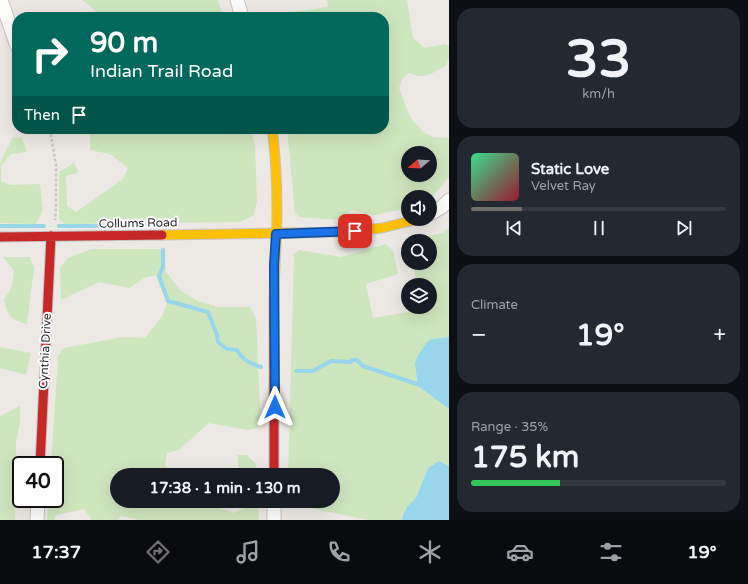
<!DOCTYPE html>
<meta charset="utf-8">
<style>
:root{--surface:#171b24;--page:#242831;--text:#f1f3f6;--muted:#9ea1a6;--line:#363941;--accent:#706f6e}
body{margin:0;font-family:"Varela Round",sans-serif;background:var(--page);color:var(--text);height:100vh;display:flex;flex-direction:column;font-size:15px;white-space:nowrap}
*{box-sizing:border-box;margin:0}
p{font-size:13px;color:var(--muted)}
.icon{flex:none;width:22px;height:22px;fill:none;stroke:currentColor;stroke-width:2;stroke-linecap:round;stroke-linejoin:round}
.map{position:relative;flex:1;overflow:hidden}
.side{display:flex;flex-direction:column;gap:8px;padding:8px;background:#0d0f14;width:299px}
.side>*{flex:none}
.banner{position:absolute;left:12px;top:12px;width:377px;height:122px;border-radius:16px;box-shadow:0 4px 16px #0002;background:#00695c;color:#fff;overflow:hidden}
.needle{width:26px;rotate:252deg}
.controls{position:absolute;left:401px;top:146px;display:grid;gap:8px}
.controls a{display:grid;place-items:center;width:36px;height:36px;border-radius:50%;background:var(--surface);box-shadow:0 4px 16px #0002;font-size:20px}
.speed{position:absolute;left:12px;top:456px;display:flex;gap:8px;font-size:20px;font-weight:700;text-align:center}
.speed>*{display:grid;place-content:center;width:52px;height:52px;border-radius:50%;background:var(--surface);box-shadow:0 4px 16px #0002;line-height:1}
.speed .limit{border:2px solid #111;border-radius:6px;background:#fff;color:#111}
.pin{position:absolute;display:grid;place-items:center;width:34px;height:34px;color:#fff;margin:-17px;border-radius:8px;box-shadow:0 2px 6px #0006}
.me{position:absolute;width:44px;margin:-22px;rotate:0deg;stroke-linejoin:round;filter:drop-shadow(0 0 3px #0008)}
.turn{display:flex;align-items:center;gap:14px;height:84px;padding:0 12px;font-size:18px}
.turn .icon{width:52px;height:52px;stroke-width:2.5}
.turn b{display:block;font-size:28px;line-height:34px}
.then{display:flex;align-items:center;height:38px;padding:0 12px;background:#0003;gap:8px;font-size:15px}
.big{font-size:30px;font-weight:800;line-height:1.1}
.side .card{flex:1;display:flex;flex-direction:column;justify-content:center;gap:6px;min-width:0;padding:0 14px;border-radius:16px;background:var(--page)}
.side .dial{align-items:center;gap:0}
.dial b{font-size:52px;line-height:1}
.song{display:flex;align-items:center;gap:12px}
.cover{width:48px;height:48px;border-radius:6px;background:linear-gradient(135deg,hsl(150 70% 55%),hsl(350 70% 35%))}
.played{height:4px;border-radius:2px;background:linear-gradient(90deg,var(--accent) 20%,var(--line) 20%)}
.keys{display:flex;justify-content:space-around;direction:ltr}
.heat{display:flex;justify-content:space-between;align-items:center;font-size:22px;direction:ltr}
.charge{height:6px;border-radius:3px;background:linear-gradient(90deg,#34c759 35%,var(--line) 0)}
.trip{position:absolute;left:110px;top:468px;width:230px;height:40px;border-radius:20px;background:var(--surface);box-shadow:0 4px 16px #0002;font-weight:800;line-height:40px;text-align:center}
.tabs{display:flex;height:64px;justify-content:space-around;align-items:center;background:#090b0e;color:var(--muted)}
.tabs .icon{width:28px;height:28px}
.tabs .on{color:var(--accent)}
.tabs b{font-size:18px;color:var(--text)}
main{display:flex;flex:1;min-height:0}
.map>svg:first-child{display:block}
</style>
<main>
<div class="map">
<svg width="449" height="520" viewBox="0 0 449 520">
<rect width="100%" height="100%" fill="#ece8e4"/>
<path fill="#cee6be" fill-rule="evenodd" d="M 82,0 L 218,0 L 223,17 L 97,17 L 95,10 Z
M 327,0 L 407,0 L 413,38 L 425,48 L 444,44 L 449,46 L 449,58 L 446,66 C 432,73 425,80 409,73 L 402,79 L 399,88 L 410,117 L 423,132 L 434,137 L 449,138 L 449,177 L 432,197 L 408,197 L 408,208 L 374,215 L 352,210 L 337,220 L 299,217 L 295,213 L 288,140 L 289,129 L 384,129 L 384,17 L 282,17 L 291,12 L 328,7 ZM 408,153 L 430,153 L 430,175 L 408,175 Z
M 83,129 L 250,129 L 255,144 L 257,202 L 254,215 L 239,222 L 65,224 L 59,219 L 59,172 L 74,163 L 79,172 L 66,176 L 67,206 L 76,212 L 123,179 L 128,168 L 110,154 L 90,150 L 90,133 Z
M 13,137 L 22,138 L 27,152 L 11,154 L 1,166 L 1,181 L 11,185 L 40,184 L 43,210 L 36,224 L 0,223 L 0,163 Z
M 449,228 L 449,337 L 432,339 L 418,386 L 449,409 L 449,466 L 439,461 L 428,468 L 416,498 L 407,507 L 403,515 L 402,520 L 368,520 L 305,507 L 290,501 L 333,501 L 333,475 L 288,475 L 294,254 L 299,250 L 341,257 L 386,244 L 393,251 L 398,274 L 366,284 L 373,318 L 409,312 L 416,307 L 430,307 L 430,285 L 418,285 L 412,263 L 430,263 L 430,241 L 408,241 L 408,248 L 406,241 L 442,233 Z
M 92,249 L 160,249 L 164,257 L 166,272 L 181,291 L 198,301 L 218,307 L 250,307 L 256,318 L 261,427 L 248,430 L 209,423 L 179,450 L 167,453 L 165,464 L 171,475 L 117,475 L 117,501 L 196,501 L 234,513 L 247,507 L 248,501 L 258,501 L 259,520 L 139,520 L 121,516 L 118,520 L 92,520 L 84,509 L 56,515 L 54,520 L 47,520 L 49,499 L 55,499 L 55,465 L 51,465 L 58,356 L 64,348 L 123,337 L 145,338 L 162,316 L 167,304 L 156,275 L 144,278 L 129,288 L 99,282 L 61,300 L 60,267 L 68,258 Z
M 3,257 L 30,257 L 34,268 L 27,324 C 11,320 8,316 4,300 L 12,286 L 14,271 Z
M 0,347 L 31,353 L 26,375 L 0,368 Z
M 20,406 L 20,423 L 16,442 L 15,520 L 0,520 L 0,416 Z
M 237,455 L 247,455 L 256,464 L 256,475 L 241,475 L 239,470 Z"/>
<path fill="#99d6ec" d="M 449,337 L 449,409 L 418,386 L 415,364 L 417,357 L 427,342 L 432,339 Z
M 439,461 L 449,466 L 449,520 L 402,520 L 403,515 L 407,507 L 416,498 L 428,468 Z"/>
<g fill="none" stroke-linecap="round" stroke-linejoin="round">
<path stroke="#99d6ec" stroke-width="4" d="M 0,226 L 44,226
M 59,226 L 96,226
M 163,250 L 163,267 L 159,276 L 168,301 L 208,312 L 217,335 L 218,342 L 227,349 L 237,350 C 244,361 250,363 261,367
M 296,371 L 313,371 L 331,361 L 351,362 L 352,360 L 357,360 L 363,366 L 423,386"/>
<defs>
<path id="street" d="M 1,0 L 17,46
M 237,0 L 242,17
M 430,214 L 442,207 L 449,200
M 274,501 L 274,520
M 37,520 L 38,499"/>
<path id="slow" d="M 272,129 C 276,157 277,185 277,212 C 277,241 274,270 274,299
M 162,235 L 343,232 L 382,228 L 419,219"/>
<path id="jam" d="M 0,237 L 162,235
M 274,299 L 274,475
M 40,465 L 51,236"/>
</defs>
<use href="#street" stroke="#c5c4c5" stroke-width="15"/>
<use href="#slow" stroke="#c5c4c5" stroke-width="11"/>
<use href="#jam" stroke="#c5c4c5" stroke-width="11"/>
<path stroke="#c9c9c8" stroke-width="2.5" stroke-dasharray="3 2" stroke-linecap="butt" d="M 50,129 L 56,166 L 56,206 L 55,220"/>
<use href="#street" stroke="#fcfcfb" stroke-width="13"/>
<use href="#slow" stroke="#ffc107" stroke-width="9"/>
<use href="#jam" stroke="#c62828" stroke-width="9"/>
</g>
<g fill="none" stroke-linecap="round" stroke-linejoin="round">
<defs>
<path id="route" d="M 275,407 L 274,265 L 276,234 L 355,231"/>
</defs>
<use href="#route" stroke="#114b97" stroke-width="10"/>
<use href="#route" stroke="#1a73e8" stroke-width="7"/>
</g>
<g text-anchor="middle" stroke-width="4" stroke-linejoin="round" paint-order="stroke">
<g font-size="12" fill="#2e2e2e" stroke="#fff">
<text transform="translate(138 223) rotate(-1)" y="4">Collums Road</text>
<text transform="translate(45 351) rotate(-87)" y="4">Cynthia Drive</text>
</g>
</g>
</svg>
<div class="controls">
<a><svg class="needle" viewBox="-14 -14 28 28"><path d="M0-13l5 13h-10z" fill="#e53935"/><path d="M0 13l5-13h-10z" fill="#9ea1a6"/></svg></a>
<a><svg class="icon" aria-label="sound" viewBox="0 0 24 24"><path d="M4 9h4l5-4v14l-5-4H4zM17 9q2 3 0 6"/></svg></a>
<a><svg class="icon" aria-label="search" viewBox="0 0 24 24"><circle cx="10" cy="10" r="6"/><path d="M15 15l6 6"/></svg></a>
<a><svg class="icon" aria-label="layers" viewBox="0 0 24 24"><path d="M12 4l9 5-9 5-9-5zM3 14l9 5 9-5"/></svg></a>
</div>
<div class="speed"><div class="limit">40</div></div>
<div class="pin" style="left:355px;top:231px;background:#d93025"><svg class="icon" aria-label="arrive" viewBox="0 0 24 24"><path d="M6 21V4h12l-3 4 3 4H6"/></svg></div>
<svg class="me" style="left:275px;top:407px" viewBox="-20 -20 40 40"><path d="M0-17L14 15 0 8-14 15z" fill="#1a73e8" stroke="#fff" stroke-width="4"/></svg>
<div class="trip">17:38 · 1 min · 130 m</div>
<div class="banner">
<div class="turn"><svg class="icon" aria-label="right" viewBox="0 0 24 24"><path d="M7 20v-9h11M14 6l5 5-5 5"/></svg><div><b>90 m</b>Indian Trail Road</div></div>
<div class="then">Then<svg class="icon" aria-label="arrive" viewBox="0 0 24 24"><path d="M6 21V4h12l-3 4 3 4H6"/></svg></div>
</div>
</div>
<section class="side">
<div class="card dial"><b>33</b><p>km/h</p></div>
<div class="card">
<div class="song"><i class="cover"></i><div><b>Static Love</b><p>Velvet Ray</p></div></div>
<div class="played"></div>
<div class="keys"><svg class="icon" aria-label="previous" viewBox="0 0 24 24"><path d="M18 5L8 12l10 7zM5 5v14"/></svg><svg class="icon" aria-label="pause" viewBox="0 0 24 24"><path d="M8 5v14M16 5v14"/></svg><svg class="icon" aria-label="next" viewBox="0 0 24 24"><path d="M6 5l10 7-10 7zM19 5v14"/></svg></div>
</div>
<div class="card"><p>Climate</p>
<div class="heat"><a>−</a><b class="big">19°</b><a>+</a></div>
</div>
<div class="card"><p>Range · 35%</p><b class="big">175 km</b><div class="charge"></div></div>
</section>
</main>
<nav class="tabs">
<b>17:37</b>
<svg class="icon on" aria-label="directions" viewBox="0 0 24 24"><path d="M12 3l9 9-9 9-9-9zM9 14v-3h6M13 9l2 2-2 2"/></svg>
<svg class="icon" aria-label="music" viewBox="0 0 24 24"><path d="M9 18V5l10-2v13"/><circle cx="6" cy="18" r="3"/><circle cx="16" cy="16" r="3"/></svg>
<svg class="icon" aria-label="phone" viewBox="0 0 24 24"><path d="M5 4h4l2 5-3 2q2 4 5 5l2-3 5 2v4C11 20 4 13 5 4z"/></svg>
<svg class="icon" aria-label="climate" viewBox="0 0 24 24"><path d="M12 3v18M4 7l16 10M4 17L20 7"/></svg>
<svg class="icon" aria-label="car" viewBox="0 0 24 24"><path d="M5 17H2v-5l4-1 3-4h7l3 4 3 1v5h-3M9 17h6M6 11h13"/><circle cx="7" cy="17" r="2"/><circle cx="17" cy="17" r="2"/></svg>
<svg class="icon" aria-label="filters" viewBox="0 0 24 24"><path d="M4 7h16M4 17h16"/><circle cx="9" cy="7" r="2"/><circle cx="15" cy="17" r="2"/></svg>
<b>19°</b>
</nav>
